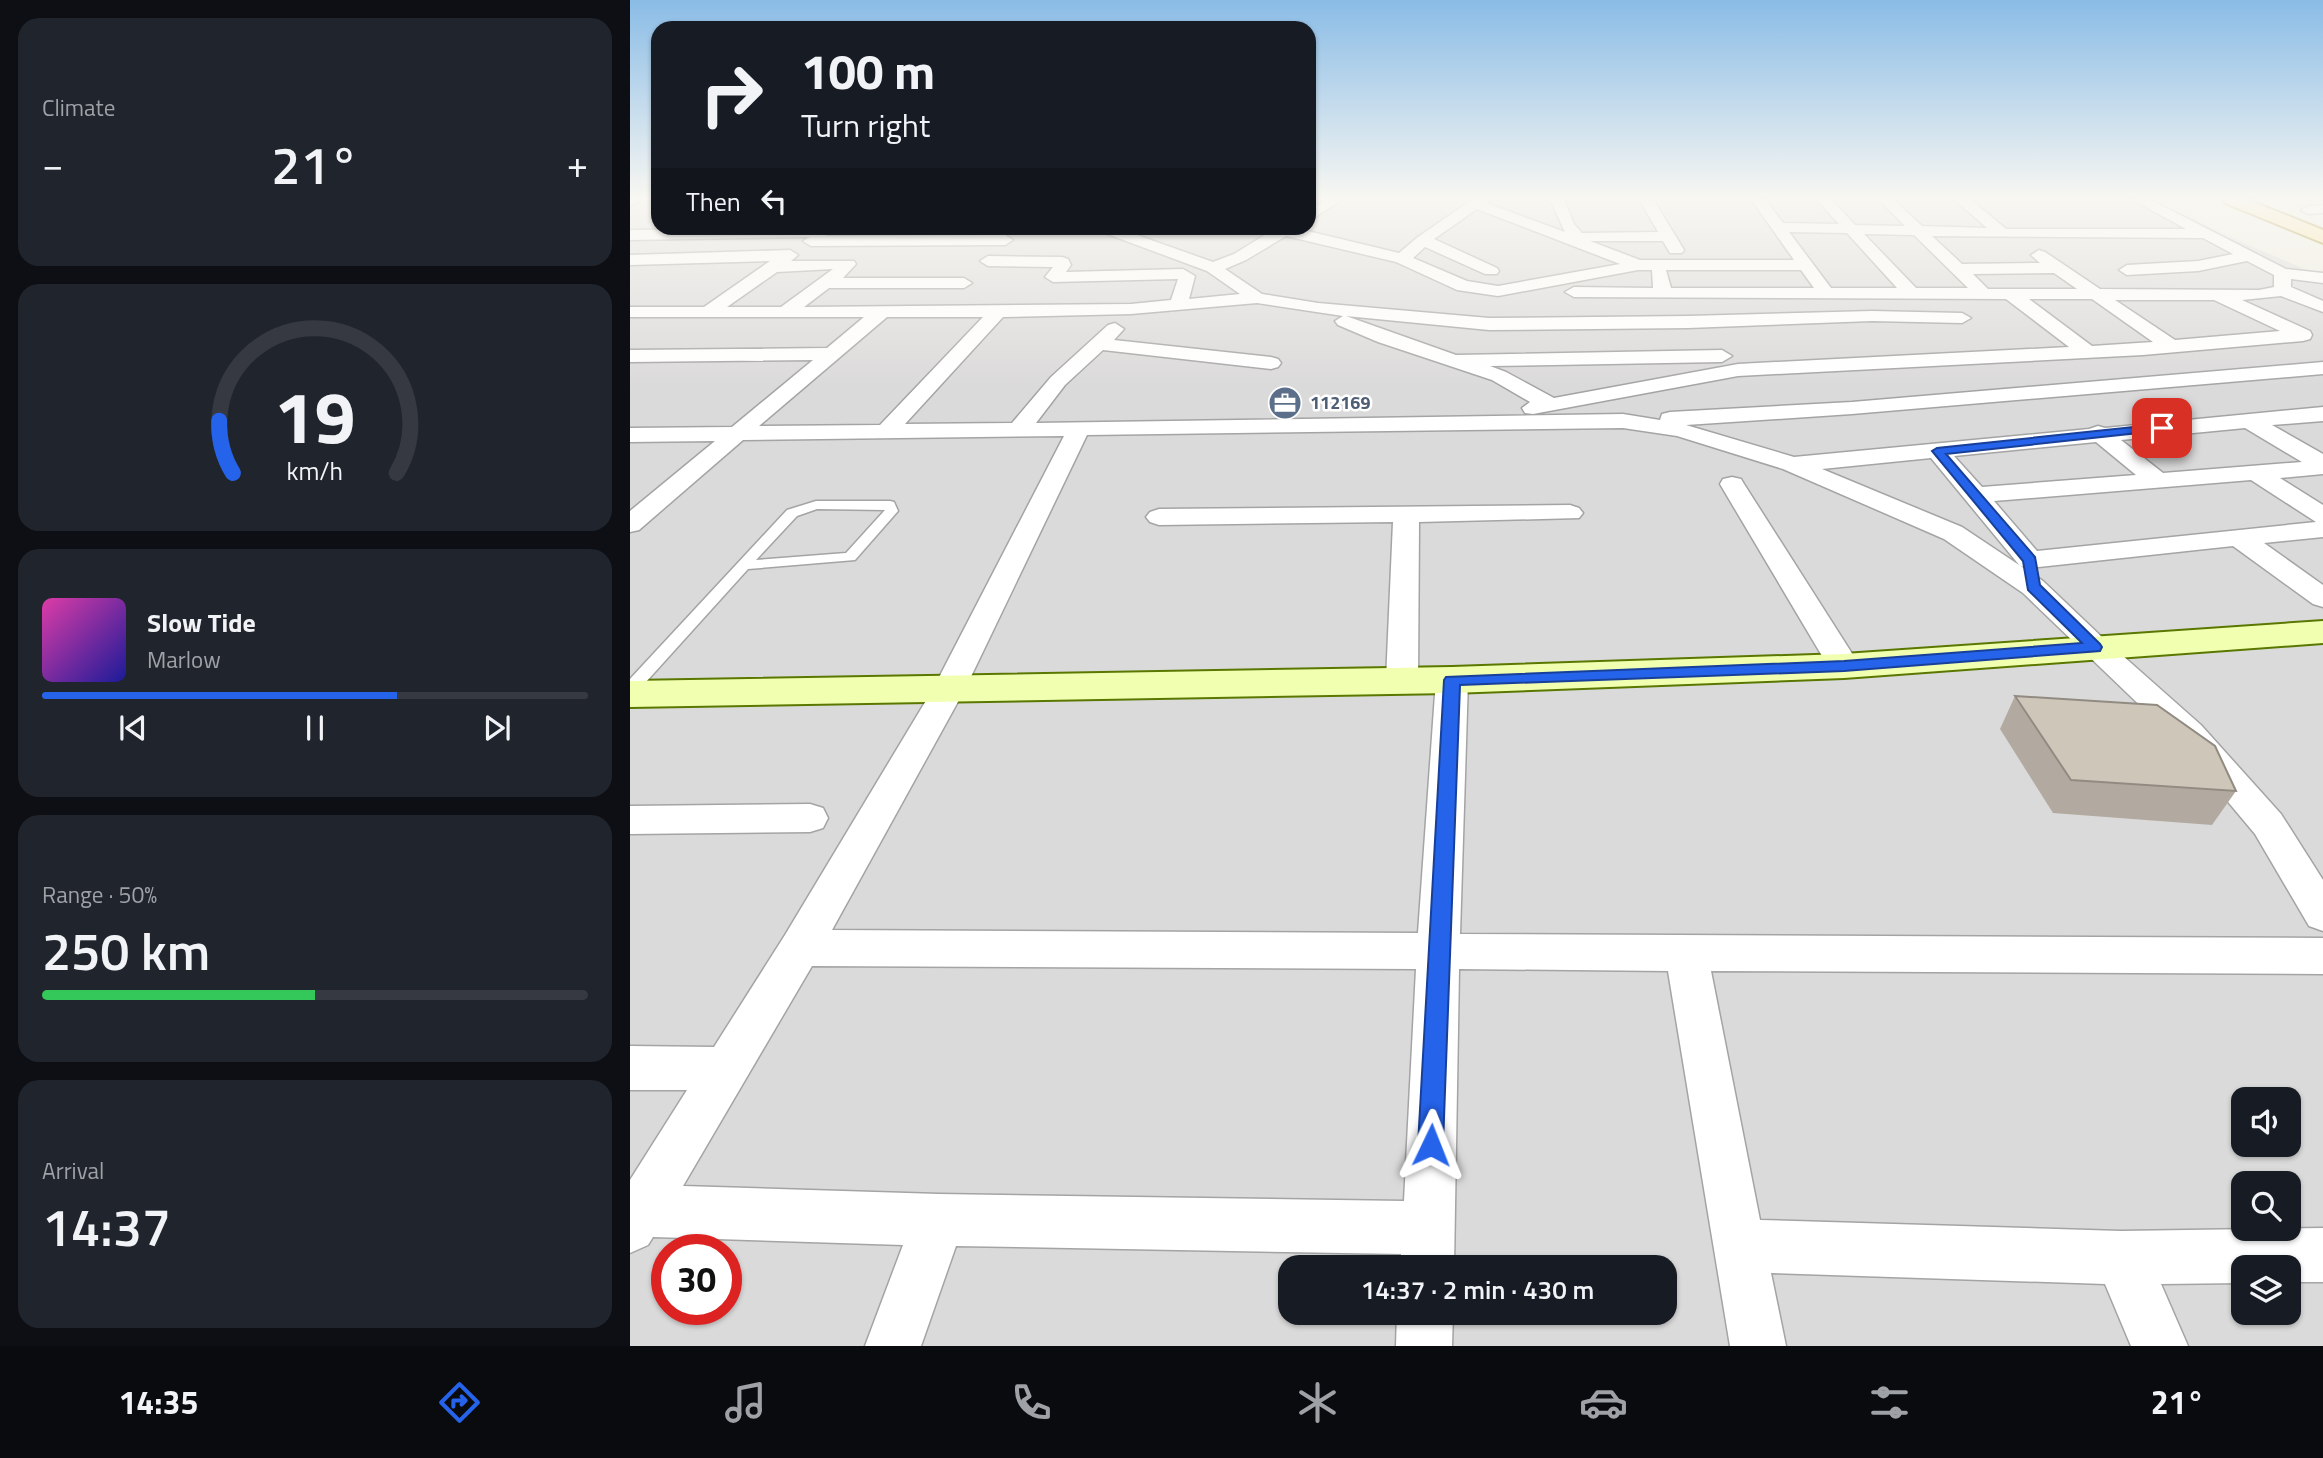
<!DOCTYPE html>
<meta charset="utf-8">
<style>
:root{--surface:#171b24;--page:#20242c;--text:#f1f3f6;--muted:#9ea1a6;--line:#363941;--accent:#2563eb}
body{margin:0;font-family:"Titillium Web",sans-serif;background:var(--page);color:var(--text);height:100vh;display:flex;flex-direction:column;font-size:26px;white-space:nowrap}
*{box-sizing:border-box;margin:0}
p{font-size:23px;color:var(--muted)}
.icon{flex:none;width:38px;height:38px;fill:none;stroke:currentColor;stroke-width:2;stroke-linecap:round;stroke-linejoin:round}
.map{position:relative;flex:1;overflow:hidden}
.details{display:flex;flex-direction:column;gap:18px;padding:18px;background:#0d0f14;width:630px}
.details>*{flex:none}
.guide{position:absolute;left:21px;top:21px;width:665px;height:214px;border-radius:21px;box-shadow:0 2px 5px #0004;background:#171b24;color:var(--text);overflow:hidden}
.controls{position:absolute;left:1601px;top:1087px;display:grid;gap:14px}
.controls a{display:grid;place-items:center;width:70px;height:70px;border-radius:14px;background:var(--surface);box-shadow:0 2px 5px #0004;font-size:35px}
.speed{position:absolute;left:21px;top:1234px;display:flex;gap:14px;font-size:35px;font-weight:700;text-align:center}
.speed>*{display:grid;place-content:center;width:91px;height:91px;border-radius:50%;background:var(--surface);box-shadow:0 2px 5px #0004;line-height:1}
.speed .limit{border:10px solid #d22;background:#fff;color:#111}
.pin{position:absolute;display:grid;place-items:center;width:60px;height:60px;color:#fff;margin:-30px;border-radius:14px;box-shadow:0 4px 10px #0006}
.me{position:absolute;width:77px;margin:-38px;rotate:2deg;stroke-linejoin:round;filter:drop-shadow(0 0 5px #0008)}
.turn{display:flex;align-items:center;gap:24px;height:147px;padding:0 35px;font-size:32px}
.turn .icon{width:91px;height:91px;stroke-width:2.5}
.turn b{display:block;font-size:49px;line-height:60px}
.then{display:flex;align-items:center;height:66px;padding:0 35px;background:#0003;gap:14px;font-size:26px}
.big{font-size:52px;font-weight:600;line-height:1.1}
.details .widget{flex:1;display:flex;flex-direction:column;justify-content:center;gap:10px;min-width:0;padding:0 24px;border-radius:21px;background:var(--page)}
.details .dial{align-items:center;gap:0}
.dial svg{height:182px;overflow:visible;fill:none;stroke:var(--line);stroke-width:7;stroke-linecap:round;text-anchor:middle}
.dial text{fill:var(--text);stroke:none}
.song{display:flex;align-items:center;gap:21px}
.cover{width:84px;height:84px;border-radius:10px;background:linear-gradient(135deg,hsl(320 70% 55%),hsl(240 70% 35%))}
.played{height:7px;border-radius:4px;background:linear-gradient(90deg,var(--accent) 65%,var(--line) 65%)}
.keys{display:flex;justify-content:space-around;direction:ltr}
.heat{display:flex;justify-content:space-between;align-items:center;font-size:38px;direction:ltr}
.charge{height:10px;border-radius:5px;background:linear-gradient(90deg,#34c759 50%,var(--line) 0)}
.trip{position:absolute;left:648px;top:1255px;width:399px;height:70px;border-radius:21px;background:var(--surface);box-shadow:0 2px 5px #0004;font-weight:600;line-height:70px;text-align:center}
.tab-bar{display:flex;height:112px;justify-content:space-around;align-items:center;background:#090b0e;color:var(--muted)}
.tab-bar .icon{width:49px;height:49px}
.tab-bar .current{color:var(--accent)}
.tab-bar b{font-size:32px;color:var(--text)}
main{display:flex;flex:1;min-height:0}
.map>svg:first-child{display:block}
</style>
<main>
<section class="details">
<div class="widget"><p>Climate</p>
<div class="heat"><a>−</a><b class="big">21°</b><a>+</a></div>
</div>
<div class="widget dial"><svg viewBox="0 0 100 80">
<path d="M14 69A42 42 0 1 1 86 69"/>
<path d="M14 69A42 42 0 0 1 8 46" stroke="#2563eb"/>
<text x="50" y="56" font-size="32" font-weight="700">19</text>
<text x="50" y="72" font-size="11">km/h</text>
</svg></div>
<div class="widget">
<div class="song"><i class="cover"></i><div><b>Slow Tide</b><p>Marlow</p></div></div>
<div class="played"></div>
<div class="keys"><svg class="icon" aria-label="previous" viewBox="0 0 24 24"><path d="M18 5L8 12l10 7zM5 5v14"/></svg><svg class="icon" aria-label="pause" viewBox="0 0 24 24"><path d="M8 5v14M16 5v14"/></svg><svg class="icon" aria-label="next" viewBox="0 0 24 24"><path d="M6 5l10 7-10 7zM19 5v14"/></svg></div>
</div>
<div class="widget"><p>Range · 50%</p><b class="big">250 km</b><div class="charge"></div></div>
<div class="widget"><p>Arrival</p><b class="big">14:37</b></div>
</section>
<div class="map">
<svg width="1693" height="1346" viewBox="0 0 1693 1346">
<rect width="100%" height="100%" fill="#efede1"/>
<path fill="#dbdada" fill-rule="evenodd" d="M 0,199 L 28,199 L 28,228 L 679,228 L 679,199 L 1522,199 L 1593,234 L 1693,277 L 1693,1346 L 0,1346 ZM 1614,1099 L 1659,1099 L 1659,1144 L 1614,1144 ZM 1614,1183 L 1659,1183 L 1659,1228 L 1614,1228 ZM 37,1250 L 96,1250 L 96,1309 L 37,1309 ZM 660,1267 L 1034,1267 L 1034,1312 L 660,1312 ZM 1614,1267 L 1659,1267 L 1659,1312 L 1614,1312 Z"/>
<g fill="none" stroke-linecap="round" stroke-linejoin="round">
<defs>
<path id="lane" d="M 186,501 L 260,501 L 264,502 L 268,511 L 225,560 L 118,569 L 6,693 L 0,694 L 0,679 L 157,510 ZM 187,509 L 255,510 L 216,553 L 126,560 L 167,516 Z"/>
<path id="street" d="M 0,199 L 12,199 L 0,206 Z
M 696,199 L 713,199 L 679,221 L 679,211 Z
M 843,199 L 860,199 L 856,203 L 935,232 L 920,199 L 934,199 L 944,224 L 952,233 L 1028,232 L 1009,199 L 1023,199 L 1054,250 L 1052,253 L 1040,253 L 1033,241 L 960,241 L 1010,260 L 1164,260 L 1121,199 L 1135,199 L 1153,223 L 1209,224 L 1186,199 L 1201,199 L 1225,225 L 1275,226 L 1248,199 L 1263,199 L 1292,226 L 1357,228 L 1324,199 L 1340,199 L 1376,229 L 1556,229 L 1501,199 L 1519,199 L 1656,269 L 1693,273 L 1693,283 L 1661,279 L 1661,287 L 1693,301 L 1693,312 L 1651,296 L 1612,300 L 1680,331 L 1682,335 L 1680,339 L 1673,341 L 1513,355 L 1108,376 L 903,414 L 895,413 L 892,408 L 900,402 L 862,380 L 748,342 L 708,325 L 705,321 L 713,316 L 627,303 L 501,314 L 373,317 L 275,424 L 382,423 L 421,377 L 478,325 L 485,323 L 494,329 L 484,340 L 641,357 L 648,359 L 651,363 L 648,367 L 641,369 L 473,350 L 435,385 L 406,423 L 993,414 L 1030,420 L 1032,414 L 1040,412 L 1222,402 L 1693,362 L 1693,374 L 1222,414 L 1056,425 L 1164,457 L 1459,429 L 1468,426 L 1475,428 L 1693,407 L 1693,421 L 1642,425 L 1693,454 L 1693,474 L 1650,478 L 1693,505 L 1693,537 L 1634,543 L 1693,585 L 1693,607 L 1683,604 L 1603,546 L 1400,568 L 1390,566 L 1301,458 L 1192,469 L 1332,527 L 1413,581 L 1475,640 L 1571,725 L 1651,814 L 1693,880 L 1693,931 L 1679,926 L 1625,834 L 1547,741 L 1393,593 L 1314,539 L 1153,469 L 1047,436 L 993,428 L 457,435 L 335,689 L 202,930 L 788,933 L 806,680 L 811,673 L 822,670 L 833,673 L 838,680 L 830,934 L 1693,938 L 1693,974 L 1081,971 L 1130,1220 L 1491,1231 L 1693,1228 L 1693,1282 L 1659,1282 L 1659,1267 L 1614,1267 L 1614,1283 L 1531,1284 L 1558,1346 L 1501,1346 L 1475,1284 L 1141,1273 L 1156,1346 L 1100,1346 L 1038,971 L 829,969 L 824,1267 L 770,1267 L 771,1254 L 326,1246 L 291,1346 L 235,1346 L 273,1245 L 23,1237 L 18,1245 L 0,1253 L 0,1180 L 57,1090 L 0,1090 L 0,1046 L 84,1047 L 155,935 L 303,689 L 434,436 L 113,440 L 9,530 L 0,532 L 0,511 L 85,441 L 0,442 L 0,428 L 102,427 L 183,360 L 0,362 L 0,350 L 197,348 L 234,317 L 0,317 L 0,307 L 74,307 L 140,261 L 0,265 L 0,255 L 160,250 L 168,255 L 161,261 L 224,261 L 226,264 L 213,278 L 334,278 L 342,283 L 334,288 L 199,288 L 174,307 L 501,304 L 541,300 L 548,279 L 423,282 L 415,277 L 423,267 L 358,266 L 350,261 L 358,256 L 432,257 L 438,259 L 441,265 L 436,272 L 553,269 L 565,276 L 559,299 L 610,294 L 577,271 L 469,231 L 467,228 L 487,228 L 583,262 L 604,254 L 646,228 L 665,228 L 769,253 L 788,237 ZM 847,209 L 990,264 L 868,286 L 837,281 L 783,258 L 795,247 L 855,274 L 867,274 L 869,271 L 867,268 L 804,239 ZM 1159,232 L 1217,233 L 1267,288 L 1201,288 ZM 1234,234 L 1284,235 L 1338,288 L 1286,288 ZM 656,236 L 766,262 L 827,290 L 868,296 L 1008,270 L 1022,270 L 1023,288 L 944,287 L 935,292 L 944,297 L 1376,299 L 1439,347 L 1108,364 L 924,398 L 876,372 L 860,366 L 1092,362 L 1102,356 L 1092,350 L 826,355 L 716,316 L 859,330 L 1058,328 L 1242,321 L 1332,323 L 1341,318 L 1332,313 L 1242,311 L 1058,316 L 859,318 L 688,303 L 632,294 L 595,269 L 616,260 ZM 1302,236 L 1573,238 L 1603,254 L 1568,261 L 1497,265 L 1489,270 L 1497,275 L 1568,271 L 1617,261 L 1644,275 L 1644,287 L 1629,290 L 1470,289 L 1415,252 L 1409,250 L 1401,255 L 1410,263 L 1332,264 ZM 203,269 L 151,307 L 97,307 L 147,272 ZM 1036,270 L 1171,270 L 1184,288 L 1041,288 ZM 1424,273 L 1447,289 L 1358,289 L 1343,274 ZM 1399,299 L 1462,299 L 1523,342 L 1462,346 ZM 1485,300 L 1584,300 L 1650,331 L 1545,340 ZM 257,317 L 353,317 L 250,425 L 129,426 ZM 1615,428 L 1672,462 L 1533,473 L 1491,440 ZM 1466,442 L 1506,475 L 1352,487 L 1324,456 ZM 1621,480 L 1686,522 L 1407,551 L 1364,501 ZM 182,966 L 786,969 L 774,1201 L 309,1194 L 53,1186 Z
M 1693,205 L 1693,213 L 1678,214 L 1671,210 L 1678,206 Z
M 194,228 L 202,232 L 195,236 L 375,235 L 383,240 L 375,245 L 181,246 L 173,241 L 180,237 L 0,240 L 0,230 Z
M 1102,477 L 1111,479 L 1114,484 L 1230,666 L 1225,673 L 1214,676 L 1203,673 L 1198,666 L 1090,484 L 1093,479 Z
M 940,505 L 949,508 L 953,513 L 949,518 L 789,522 L 788,680 L 783,687 L 772,690 L 761,687 L 756,680 L 763,522 L 529,525 L 520,522 L 516,517 L 520,512 L 529,509 Z
M 180,804 L 193,808 L 198,818 L 193,828 L 180,832 L 0,834 L 0,806 Z
M 767,1312 L 823,1312 L 822,1346 L 766,1346 Z"/>
<path id="secondary" d="M 1693,621 L 1693,643 L 1214,678 L 822,693 L 0,707 L 0,681 L 822,667 L 1214,654 Z"/>
<path id="primary" d="M 1593,199 L 1616,199 L 1693,230 L 1693,243 L 1595,203 Z"/>
</defs>
<use href="#lane" stroke="#a4a4a4" stroke-width="3"/>
<use href="#street" stroke="#a4a4a4" stroke-width="3"/>
<use href="#secondary" stroke="#5a7800" stroke-width="4"/>
<use href="#primary" stroke="#967900" stroke-width="4"/>
<use href="#lane" fill="#fff" fill-rule="evenodd"/>
<use href="#street" fill="#fff" fill-rule="evenodd"/>
<use href="#secondary" fill="#f0ffb0" fill-rule="evenodd"/>
<use href="#primary" fill="#ffe197" fill-rule="evenodd"/>
</g>
<path fill="#b2aaa0" d="M 1385,696 L 1606,791 L 1582,825 L 1423,813 L 1370,729 Z"/>
<path fill="#cfc6ba" stroke="#918b82" stroke-width="2" d="M 1385,696 L 1527,705 L 1585,746 L 1606,791 L 1441,780 Z"/>
<linearGradient id="sky" x2="0" y2="1"><stop stop-color="#8abce6"/><stop offset="0.51" stop-color="#f8f7f2"/><stop offset="1" stop-color="#f8f7f2" stop-opacity="0"/></linearGradient>
<rect width="1693" height="388" fill="url(#sky)"/>
<path fill="#2563eb" stroke="#184099" stroke-width="2" d="M 1532,424 L 1536,425 L 1536,430 L 1316,454 L 1405,557 L 1410,585 L 1470,644 L 1472,647 L 1470,651 L 1214,671 L 830,685 L 813,1145 L 809,1154 L 801,1158 L 792,1154 L 788,1145 L 814,680 L 816,677 L 1214,661 L 1452,643 L 1398,590 L 1393,561 L 1302,451 L 1307,448 Z"/>
<defs>
<symbol id="office-disc" viewBox="-11 -11 22 22"><circle r="9.5" fill="#5c6f8a" stroke="#fff"/><path d="M-6-3h4V-5.5h4V-3h4V5H-6ZM-1-4.5V-3h2v-1.5ZM-6 0V1H6V0Z" fill="#fff"/></symbol>
</defs>
<g fill-rule="evenodd">
<use href="#office-disc" x="636" y="384" width="38" height="38"/>
</g>
<g text-anchor="middle" stroke-width="5" stroke-linejoin="round" paint-order="stroke">
<g font-size="18" font-weight="bold" fill="#4e5e75" stroke="#fff" text-anchor="start">
<text x="680" y="409">112169</text>
</g>
</g>
</svg>
<div class="controls">
<a><svg class="icon" aria-label="sound" viewBox="0 0 24 24"><path d="M4 9h4l5-4v14l-5-4H4zM17 9q2 3 0 6"/></svg></a>
<a><svg class="icon" aria-label="search" viewBox="0 0 24 24"><circle cx="10" cy="10" r="6"/><path d="M15 15l6 6"/></svg></a>
<a><svg class="icon" aria-label="layers" viewBox="0 0 24 24"><path d="M12 4l9 5-9 5-9-5zM3 14l9 5 9-5"/></svg></a>
</div>
<div class="speed"><div class="limit">30</div></div>
<div class="pin" style="left:1532px;top:428px;background:#d93025"><svg class="icon" aria-label="arrive" viewBox="0 0 24 24"><path d="M6 21V4h12l-3 4 3 4H6"/></svg></div>
<svg class="me" style="left:801px;top:1145px" viewBox="-20 -20 40 40"><path d="M0-17L14 15 0 8-14 15z" fill="#2563eb" stroke="#fff" stroke-width="4"/></svg>
<div class="trip">14:37 · 2 min · 430 m</div>
<div class="guide">
<div class="turn"><svg class="icon" aria-label="right" viewBox="0 0 24 24"><path d="M7 20v-9h11M14 6l5 5-5 5"/></svg><div><b>100 m</b>Turn right</div></div>
<div class="then">Then<svg class="icon" aria-label="left" viewBox="0 0 24 24"><path d="M17 20v-9H6M10 6l-5 5 5 5"/></svg></div>
</div>
</div>
</main>
<nav class="tab-bar">
<b>14:35</b>
<svg class="icon current" aria-label="directions" viewBox="0 0 24 24"><path d="M12 3l9 9-9 9-9-9zM9 14v-3h6M13 9l2 2-2 2"/></svg>
<svg class="icon" aria-label="music" viewBox="0 0 24 24"><path d="M9 18V5l10-2v13"/><circle cx="6" cy="18" r="3"/><circle cx="16" cy="16" r="3"/></svg>
<svg class="icon" aria-label="phone" viewBox="0 0 24 24"><path d="M5 4h4l2 5-3 2q2 4 5 5l2-3 5 2v4C11 20 4 13 5 4z"/></svg>
<svg class="icon" aria-label="climate" viewBox="0 0 24 24"><path d="M12 3v18M4 7l16 10M4 17L20 7"/></svg>
<svg class="icon" aria-label="car" viewBox="0 0 24 24"><path d="M5 17H2v-5l4-1 3-4h7l3 4 3 1v5h-3M9 17h6M6 11h13"/><circle cx="7" cy="17" r="2"/><circle cx="17" cy="17" r="2"/></svg>
<svg class="icon" aria-label="filters" viewBox="0 0 24 24"><path d="M4 7h16M4 17h16"/><circle cx="9" cy="7" r="2"/><circle cx="15" cy="17" r="2"/></svg>
<b>21°</b>
</nav>
